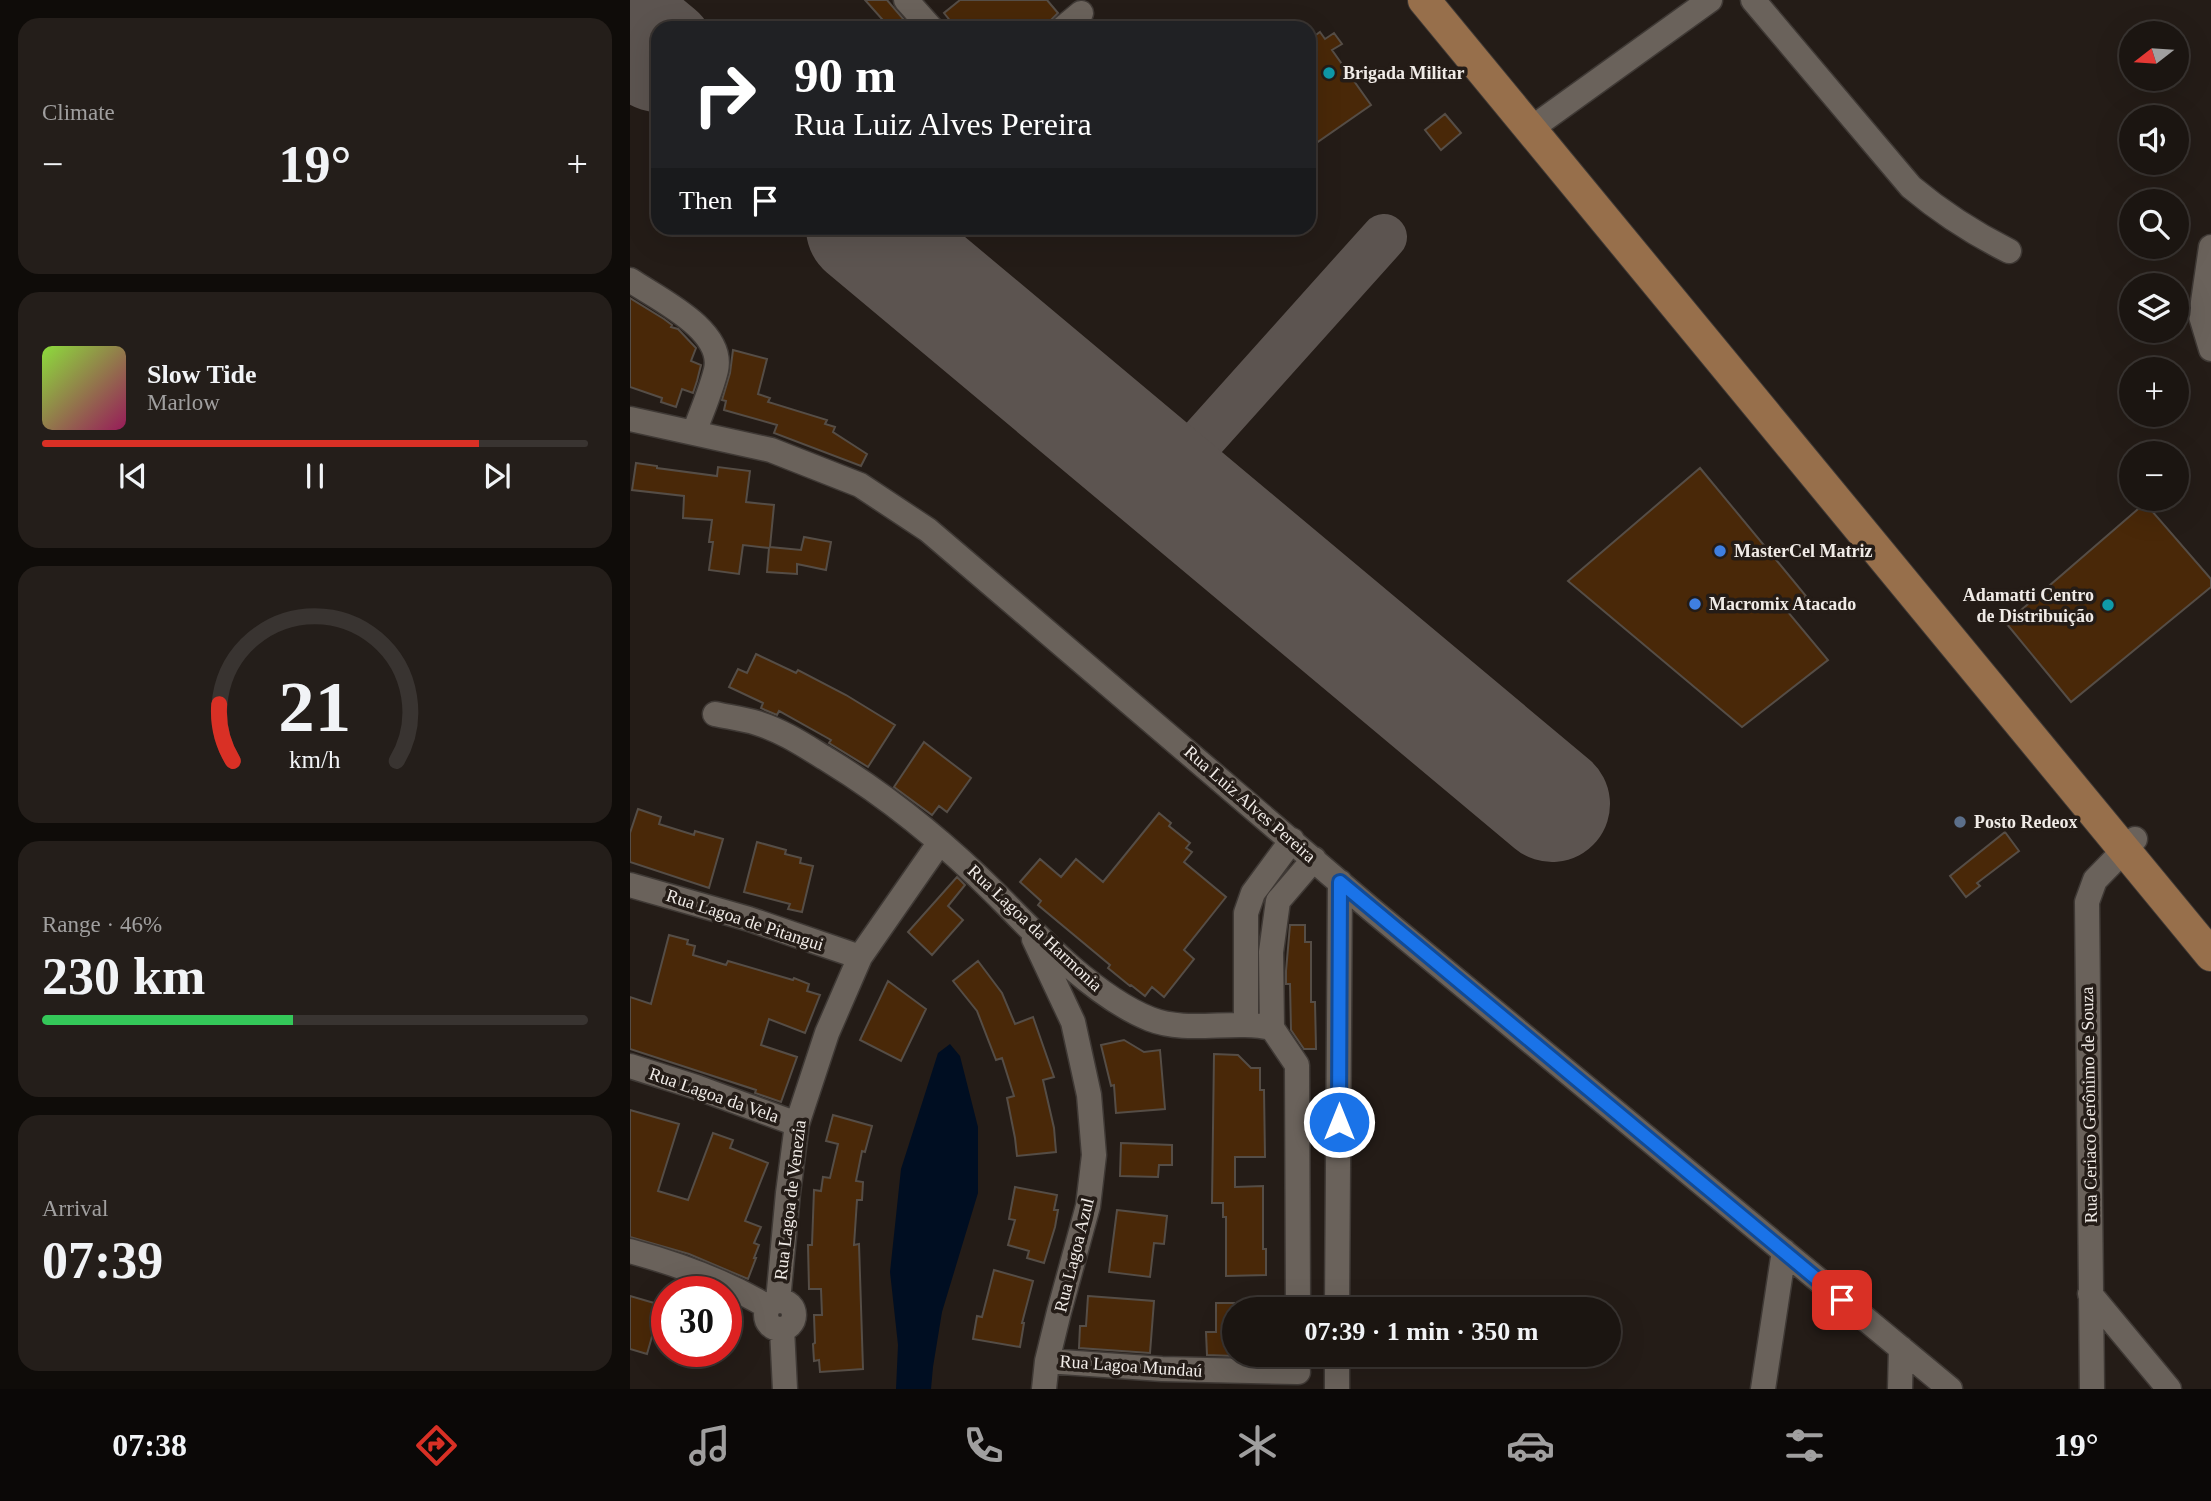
<!DOCTYPE html>
<meta charset="utf-8">
<style>
:root{--surface:#1b1511;--page:#241e1a;--text:#f1f3f6;--muted:#a09f9f;--line:#393431;--accent:#d93025}
body{margin:0;font-family:Georgia,serif;background:var(--page);color:var(--text);height:100vh;display:flex;flex-direction:column;font-size:26px;white-space:nowrap}
*{box-sizing:border-box;margin:0}
p{font-size:23px;color:var(--muted)}
.icon{flex:none;width:38px;height:38px;fill:none;stroke:currentColor;stroke-width:2;stroke-linecap:round;stroke-linejoin:round}
.map{position:relative;flex:1;overflow:hidden}
.side{display:flex;flex-direction:column;gap:18px;padding:18px;background:#0f0c09;width:630px}
.side>*{flex:none}
.hud{position:absolute;left:21px;top:21px;width:665px;height:214px;border-radius:21px;box-shadow:0 7px 28px #0002,0 0 0 2px var(--line);background:#202124;color:#fff;overflow:hidden}
.needle{width:46px;rotate:253deg}
.tools{position:absolute;left:1489px;top:21px;display:grid;gap:14px}
.tools a{display:grid;place-items:center;width:70px;height:70px;border-radius:50%;background:var(--surface);box-shadow:0 7px 28px #0002,0 0 0 2px var(--line);font-size:35px}
.speed{position:absolute;left:21px;top:1276px;display:flex;gap:14px;font-size:35px;font-weight:700;text-align:center}
.speed>*{display:grid;place-content:center;width:91px;height:91px;border-radius:50%;background:var(--surface);box-shadow:0 7px 28px #0002,0 0 0 2px var(--line);line-height:1}
.speed .limit{border:10px solid #d22;background:#fff;color:#111}
.pin{position:absolute;display:grid;place-items:center;width:60px;height:60px;color:#fff;margin:-30px;border-radius:14px;box-shadow:0 4px 10px #0006}
.me{position:absolute;width:77px;margin:-38px;rotate:0deg;stroke-linejoin:round;filter:drop-shadow(0 0 5px #0008)}
.turn{display:flex;align-items:center;gap:24px;height:147px;padding:0 28px;font-size:32px}
.turn .icon{width:91px;height:91px;stroke-width:2.5}
.turn b{display:block;font-size:49px;line-height:60px}
.then{display:flex;align-items:center;height:66px;padding:0 28px;background:#0003;gap:14px;font-size:26px}
.big{font-size:52px;font-weight:800;line-height:1.1}
.side .card{flex:1;display:flex;flex-direction:column;justify-content:center;gap:10px;min-width:0;padding:0 24px;border-radius:21px;background:var(--page)}
.side .dial{align-items:center;gap:0}
.dial svg{height:182px;overflow:visible;fill:none;stroke:var(--line);stroke-width:7;stroke-linecap:round;text-anchor:middle}
.dial text{fill:var(--text);stroke:none}
.song{display:flex;align-items:center;gap:21px}
.cover{width:84px;height:84px;border-radius:10px;background:linear-gradient(135deg,hsl(90 70% 55%),hsl(330 70% 35%))}
.played{height:7px;border-radius:4px;background:linear-gradient(90deg,var(--accent) 80%,var(--line) 80%)}
.keys{display:flex;justify-content:space-around;direction:ltr}
.heat{display:flex;justify-content:space-between;align-items:center;font-size:38px;direction:ltr}
.charge{height:10px;border-radius:5px;background:linear-gradient(90deg,#34c759 46%,var(--line) 0)}
.trip{position:absolute;left:592px;top:1297px;width:399px;height:70px;border-radius:35px;background:var(--surface);box-shadow:0 7px 28px #0002,0 0 0 2px var(--line);font-weight:800;line-height:70px;text-align:center}
.menu{display:flex;height:112px;justify-content:space-around;align-items:center;background:#0b0807;color:var(--muted)}
.menu .icon{width:49px;height:49px}
.menu .selected{color:var(--accent)}
.menu b{font-size:32px;color:var(--text)}
main{display:flex;flex:1;min-height:0}
.map>svg:first-child{display:block}
</style>
<main>
<section class="side">
<div class="card"><p>Climate</p>
<div class="heat"><a>−</a><b class="big">19°</b><a>+</a></div>
</div>
<div class="card">
<div class="song"><i class="cover"></i><div><b>Slow Tide</b><p>Marlow</p></div></div>
<div class="played"></div>
<div class="keys"><svg class="icon" aria-label="previous" viewBox="0 0 24 24"><path d="M18 5L8 12l10 7zM5 5v14"/></svg><svg class="icon" aria-label="pause" viewBox="0 0 24 24"><path d="M8 5v14M16 5v14"/></svg><svg class="icon" aria-label="next" viewBox="0 0 24 24"><path d="M6 5l10 7-10 7zM19 5v14"/></svg></div>
</div>
<div class="card dial"><svg viewBox="0 0 100 80">
<path d="M14 69A42 42 0 1 1 86 69"/>
<path d="M14 69A42 42 0 0 1 8 44" stroke="#d93025"/>
<text x="50" y="56" font-size="32" font-weight="700">21</text>
<text x="50" y="72" font-size="11">km/h</text>
</svg></div>
<div class="card"><p>Range · 46%</p><b class="big">230 km</b><div class="charge"></div></div>
<div class="card"><p>Arrival</p><b class="big">07:39</b></div>
</section>
<div class="map">
<svg width="1581" height="1389" viewBox="0 0 1581 1389">
<rect width="100%" height="100%" fill="#241c17"/>
<path fill="#000e22" d="M 320,1044 L 330,1056 L 348,1127 L 348,1193 L 312,1312 L 303,1367 L 301,1389 L 266,1389 L 268,1345 L 260,1272 L 271,1169 L 308,1053 Z"/>
<g fill="none" stroke-linecap="round" stroke-linejoin="round">
<path stroke="#5c5450" stroke-width="46" d="M 536,480 L 754,237"/>
<path stroke="#5c5450" stroke-width="116" d="M 0,31 L 28,54
M 234,228 L 922,804"/>
</g>
<path fill="#492808" stroke="#554d46" stroke-width="2" d="M 235,0 L 257,0 L 281,28 L 260,28 Z
M 330,0 L 417,0 L 428,13 L 419,22 L 418,28 L 326,28 L 314,13 Z
M 690,32 L 695,39 L 704,33 L 712,44 L 702,50 L 741,105 L 679,148 L 679,40 Z
M 815,114 L 831,133 L 811,150 L 795,130 Z
M 0,298 L 34,319 L 42,325 L 41,327 L 48,329 L 66,348 L 61,361 L 71,365 L 67,381 L 63,393 L 52,389 L 46,407 L 31,402 L 32,398 L 0,387 Z
M 103,350 L 137,359 L 128,394 L 140,398 L 138,402 L 197,420 L 195,424 L 205,427 L 203,432 L 237,454 L 231,466 L 144,433 L 147,425 L 94,410 L 96,401 L 92,400 L 100,373 Z
M 6,463 L 27,466 L 27,468 L 87,476 L 88,467 L 120,471 L 116,502 L 144,505 L 140,547 L 171,550 L 174,537 L 201,542 L 196,570 L 167,564 L 167,574 L 137,572 L 139,548 L 113,545 L 109,574 L 79,570 L 83,542 L 79,542 L 82,520 L 53,518 L 54,496 L 2,490 Z
M 1070,468 L 1176,596 L 1157,611 L 1198,660 L 1112,727 L 938,581 Z
M 1515,503 L 1581,579 L 1581,587 L 1441,702 L 1376,623 Z
M 126,654 L 166,673 L 168,670 L 216,695 L 265,725 L 238,767 L 199,743 L 201,740 L 149,711 L 147,715 L 135,710 L 131,708 L 133,703 L 99,687 L 108,669 L 117,673 Z
M 294,742 L 341,778 L 317,812 L 309,806 L 302,815 L 264,787 Z
M 8,809 L 31,817 L 29,824 L 64,835 L 65,831 L 93,839 L 79,888 L 0,862 L 0,833 Z
M 529,813 L 541,823 L 539,826 L 560,843 L 556,848 L 562,852 L 554,862 L 596,897 L 554,950 L 564,959 L 534,997 L 522,987 L 515,996 L 501,985 L 500,986 L 478,968 L 480,965 L 408,905 L 411,901 L 390,882 L 410,859 L 431,877 L 446,859 L 473,882 Z
M 1375,832 L 1389,851 L 1347,883 L 1350,886 L 1336,897 L 1320,876 Z
M 127,842 L 156,850 L 155,854 L 171,858 L 170,863 L 183,866 L 172,912 L 158,909 L 160,904 L 114,892 Z
M 327,877 L 335,885 L 318,906 L 333,920 L 302,955 L 278,932 Z
M 660,925 L 675,925 L 675,942 L 681,942 L 681,1002 L 685,1002 L 686,1049 L 674,1049 L 661,1030 L 660,984 L 656,984 L 656,971 Z
M 39,935 L 58,940 L 57,944 L 65,946 L 63,955 L 96,965 L 98,961 L 163,980 L 164,978 L 179,984 L 177,991 L 190,995 L 175,1033 L 139,1019 L 131,1045 L 167,1057 L 151,1102 L 125,1093 L 126,1090 L 0,1049 L 0,997 L 21,1004 Z
M 348,961 L 372,993 L 385,1024 L 403,1017 L 424,1077 L 413,1080 L 424,1128 L 426,1152 L 387,1156 L 385,1138 L 377,1098 L 384,1096 L 372,1058 L 366,1060 L 347,1011 L 323,981 Z
M 258,981 L 296,1009 L 271,1061 L 230,1040 Z
M 494,1040 L 514,1052 L 530,1050 L 535,1109 L 486,1113 L 484,1085 L 481,1086 L 471,1045 Z
M 584,1054 L 608,1055 L 621,1068 L 630,1068 L 630,1090 L 634,1090 L 635,1157 L 605,1157 L 605,1187 L 633,1186 L 633,1249 L 636,1249 L 636,1275 L 596,1276 L 596,1217 L 593,1217 L 593,1203 L 582,1203 Z
M 0,1110 L 49,1124 L 28,1191 L 58,1200 L 83,1133 L 103,1140 L 100,1148 L 138,1163 L 115,1221 L 131,1227 L 124,1243 L 129,1245 L 124,1258 L 126,1258 L 118,1279 L 59,1254 L 0,1237 Z
M 203,1115 L 242,1126 L 235,1152 L 232,1151 L 226,1181 L 233,1182 L 232,1200 L 227,1200 L 224,1245 L 229,1244 L 233,1369 L 190,1372 L 189,1360 L 184,1361 L 183,1344 L 185,1343 L 184,1315 L 192,1315 L 191,1289 L 179,1289 L 178,1245 L 182,1245 L 184,1190 L 191,1191 L 193,1177 L 200,1178 L 208,1144 L 196,1141 Z
M 491,1143 L 542,1145 L 542,1165 L 529,1165 L 528,1177 L 490,1176 Z
M 385,1187 L 427,1195 L 424,1210 L 428,1210 L 425,1227 L 414,1263 L 397,1258 L 399,1251 L 378,1245 L 385,1220 L 379,1219 Z
M 487,1210 L 537,1216 L 534,1244 L 524,1243 L 520,1277 L 479,1272 Z
M 364,1270 L 403,1281 L 392,1323 L 394,1323 L 390,1347 L 343,1339 L 347,1316 L 352,1317 Z
M 0,1296 L 31,1305 L 17,1354 L 0,1349 Z
M 458,1296 L 524,1301 L 520,1353 L 449,1348 L 450,1326 L 456,1326 Z
M 586,1303 L 604,1303 L 604,1356 L 577,1355 L 576,1332 L 586,1332 Z"/>
<g fill="none" stroke-linecap="round" stroke-linejoin="round">
<defs>
<path id="minor" d="M 276,0 L 301,28
M 1123,0 L 1281,187 C 1312,213 1343,233 1379,251
M 433,28 L 451,13
M 902,128 L 1080,0
M 1581,247 L 1571,316 L 1581,349
M 0,280 C 28,299 95,330 86,370 C 81,391 71,413 64,433
M 0,419 L 141,450 L 230,485 L 298,530 L 742,910 L 1320,1389
M 85,714 C 99,717 114,719 127,723 C 153,731 175,746 198,760 C 260,798 316,844 368,896 C 409,938 465,997 520,1019 C 558,1034 602,1019 642,1028 L 667,1065 L 668,1309
M 0,885 L 119,919 L 230,957
M 404,939 L 443,1022 L 459,1095 L 464,1155 L 458,1206 L 429,1312 L 417,1361 L 414,1389
M 616,1024 L 616,913 L 623,893 L 662,840
M 642,1028 L 641,952 L 648,901 L 684,859
M 0,1066 L 66,1087 L 167,1124
M 0,1251 C 48,1264 95,1281 138,1307
M 1460,1294 L 1539,1389
M 148,1301 L 158,1193 L 167,1124 L 197,1033 L 230,957 L 310,842
M136 1315a14 14 0 1 1 28 0a14 14 0 1 1-28 0Z
M 707,1309 L 710,882
M 152,1329 L 155,1389
M 417,1361 L 532,1369 L 668,1372
M 707,1389 L 707,1354
M 1133,1389 L 1154,1251
M 1270,1389 L 1271,1348
M 1462,1389 L 1457,902 L 1465,880 L 1505,839"/>
<path id="major" d="M 794,0 L 1581,955"/>
</defs>
<use href="#minor" stroke="#3f3935" stroke-width="27"/>
<use href="#major" stroke="#3f3935" stroke-width="34"/>
<use href="#minor" stroke="#6a625b" stroke-width="24"/>
<use href="#major" stroke="#976f4b" stroke-width="32"/>
</g>
<g fill="none" stroke-linecap="round" stroke-linejoin="round">
<defs>
<path id="route" d="M 709,1122 L 710,882 L 1212,1300"/>
</defs>
<use href="#route" stroke="#114b97" stroke-width="18"/>
<use href="#route" stroke="#1a73e8" stroke-width="12"/>
</g>
<g fill="#0f9aa8" stroke="#241c17" stroke-width="2.5">
<circle cx="699" cy="73" r="7"/>
<circle cx="1478" cy="605" r="7"/>
</g>
<g fill="#3f7fe0" stroke="#241c17" stroke-width="2.5">
<circle cx="1090" cy="551" r="7"/>
<circle cx="1065" cy="604" r="7"/>
</g>
<circle fill="#5c6f8a" stroke="#241c17" stroke-width="2.5" cx="1330" cy="822" r="7"/>
<g text-anchor="middle" stroke-width="7" stroke-linejoin="round" paint-order="stroke">
<g font-size="18" font-weight="bold" fill="#f0ebe7" stroke="#241c17" text-anchor="start">
<text x="713" y="79">Brigada Militar</text>
<text x="1104" y="557">MasterCel Matriz</text>
<text x="1464" y="601" text-anchor="end">Adamatti Centro<tspan x="1464" dy="21">de Distribuição</tspan></text>
<text x="1079" y="610">Macromix Atacado</text>
<text x="1344" y="828">Posto Redeox</text>
</g>
<g font-size="18" fill="#f0ebe7" stroke="#241c17">
<text transform="translate(620 804) rotate(41)" y="6">Rua Luiz Alves Pereira</text>
<text transform="translate(115 920) rotate(18)" y="6">Rua Lagoa de Pitangui</text>
<text transform="translate(405 928) rotate(43)" y="6">Rua Lagoa da Harmonia</text>
<text transform="translate(84 1095) rotate(19)" y="6">Rua Lagoa da Vela</text>
<text transform="translate(1459 1105) rotate(-91)" y="6">Rua Ceriaco Gerônimo de Souza</text>
<text transform="translate(160 1200) rotate(-83)" y="6">Rua Lagoa de Venezia</text>
<text transform="translate(444 1255) rotate(-76)" y="6">Rua Lagoa Azul</text>
<text transform="translate(501 1366) rotate(4)" y="6">Rua Lagoa Mundaú</text>
</g>
</g>
</svg>
<div class="tools">
<a><svg class="needle" viewBox="-14 -14 28 28"><path d="M0-13l5 13h-10z" fill="#e53935"/><path d="M0 13l5-13h-10z" fill="#a09f9f"/></svg></a>
<a><svg class="icon" aria-label="sound" viewBox="0 0 24 24"><path d="M4 9h4l5-4v14l-5-4H4zM17 9q2 3 0 6"/></svg></a>
<a><svg class="icon" aria-label="search" viewBox="0 0 24 24"><circle cx="10" cy="10" r="6"/><path d="M15 15l6 6"/></svg></a>
<a><svg class="icon" aria-label="layers" viewBox="0 0 24 24"><path d="M12 4l9 5-9 5-9-5zM3 14l9 5 9-5"/></svg></a>
<a>+</a>
<a>−</a>
</div>
<div class="speed"><div class="limit">30</div></div>
<div class="pin" style="left:1212px;top:1300px;background:#d93025"><svg class="icon" aria-label="arrive" viewBox="0 0 24 24"><path d="M6 21V4h12l-3 4 3 4H6"/></svg></div>
<svg class="me" style="left:709px;top:1122px" viewBox="-20 -20 40 40"><circle r="17" fill="#1a73e8" stroke="#fff" stroke-width="3"/><path d="M0-11L8 9 0 5-8 9z" fill="#fff"/></svg>
<div class="trip">07:39 · 1 min · 350 m</div>
<div class="hud">
<div class="turn"><svg class="icon" aria-label="right" viewBox="0 0 24 24"><path d="M7 20v-9h11M14 6l5 5-5 5"/></svg><div><b>90 m</b>Rua Luiz Alves Pereira</div></div>
<div class="then">Then<svg class="icon" aria-label="arrive" viewBox="0 0 24 24"><path d="M6 21V4h12l-3 4 3 4H6"/></svg></div>
</div>
</div>
</main>
<nav class="menu">
<b>07:38</b>
<svg class="icon selected" aria-label="directions" viewBox="0 0 24 24"><path d="M12 3l9 9-9 9-9-9zM9 14v-3h6M13 9l2 2-2 2"/></svg>
<svg class="icon" aria-label="music" viewBox="0 0 24 24"><path d="M9 18V5l10-2v13"/><circle cx="6" cy="18" r="3"/><circle cx="16" cy="16" r="3"/></svg>
<svg class="icon" aria-label="phone" viewBox="0 0 24 24"><path d="M5 4h4l2 5-3 2q2 4 5 5l2-3 5 2v4C11 20 4 13 5 4z"/></svg>
<svg class="icon" aria-label="climate" viewBox="0 0 24 24"><path d="M12 3v18M4 7l16 10M4 17L20 7"/></svg>
<svg class="icon" aria-label="car" viewBox="0 0 24 24"><path d="M5 17H2v-5l4-1 3-4h7l3 4 3 1v5h-3M9 17h6M6 11h13"/><circle cx="7" cy="17" r="2"/><circle cx="17" cy="17" r="2"/></svg>
<svg class="icon" aria-label="filters" viewBox="0 0 24 24"><path d="M4 7h16M4 17h16"/><circle cx="9" cy="7" r="2"/><circle cx="15" cy="17" r="2"/></svg>
<b>19°</b>
</nav>
